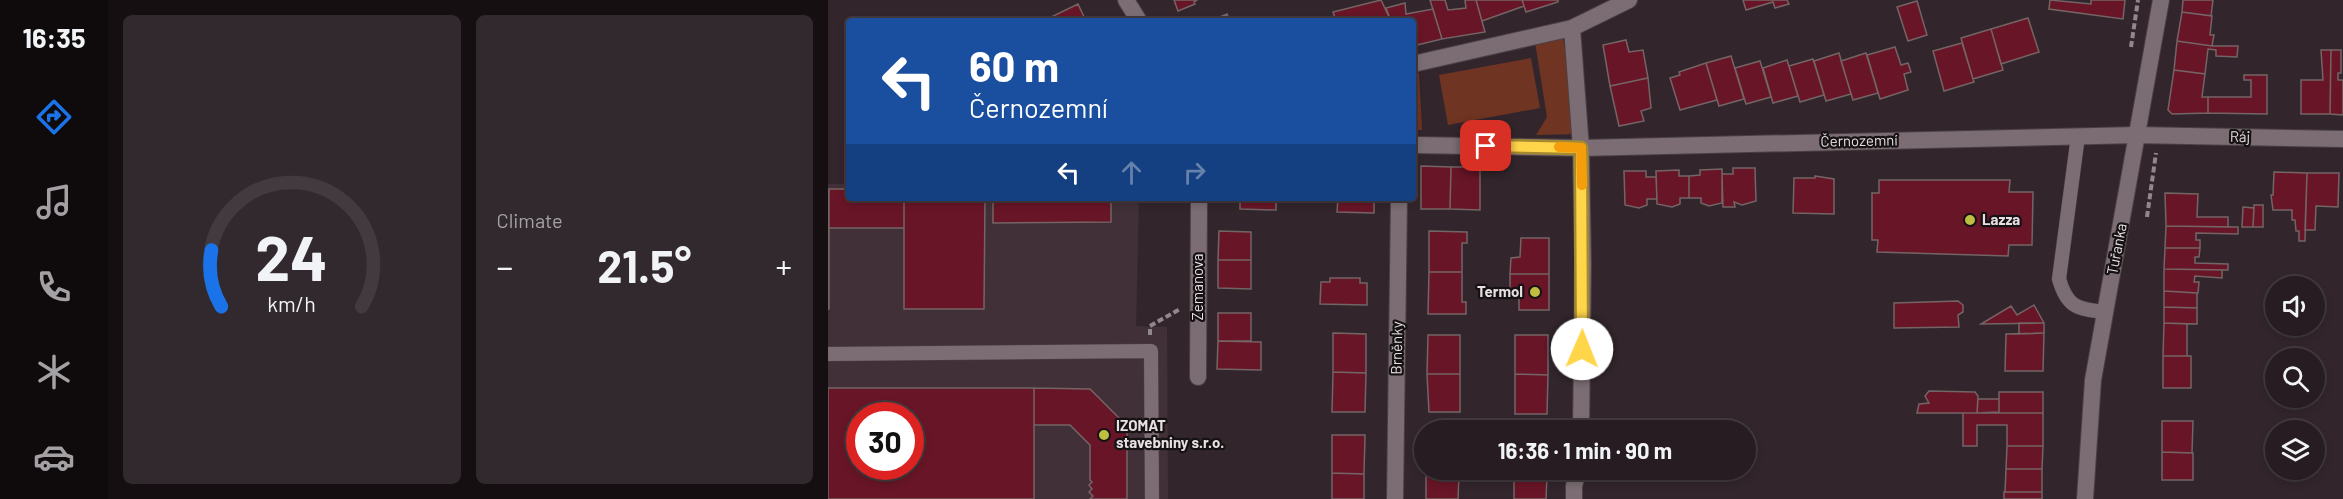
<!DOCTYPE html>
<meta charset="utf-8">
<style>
:root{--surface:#261c21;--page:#32292e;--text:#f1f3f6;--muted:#a4a1a5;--line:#423a3f;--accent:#1a73e8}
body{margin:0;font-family:Barlow,sans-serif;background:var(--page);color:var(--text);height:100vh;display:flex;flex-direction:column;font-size:22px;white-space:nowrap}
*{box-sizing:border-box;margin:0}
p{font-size:20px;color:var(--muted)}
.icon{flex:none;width:33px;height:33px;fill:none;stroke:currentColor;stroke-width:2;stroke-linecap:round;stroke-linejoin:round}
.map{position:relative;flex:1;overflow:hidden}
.side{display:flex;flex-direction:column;gap:15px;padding:15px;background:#150f12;width:720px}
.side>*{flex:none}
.hud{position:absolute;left:18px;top:18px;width:570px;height:183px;border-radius:6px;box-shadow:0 3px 9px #0003,0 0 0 2px var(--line);background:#1a4fa0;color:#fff;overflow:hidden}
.buttons{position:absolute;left:1437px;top:276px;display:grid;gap:12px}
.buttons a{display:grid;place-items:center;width:60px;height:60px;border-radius:50%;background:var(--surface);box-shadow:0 3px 9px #0003,0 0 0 2px var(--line);font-size:30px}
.speed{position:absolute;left:18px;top:402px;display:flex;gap:12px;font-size:30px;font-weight:700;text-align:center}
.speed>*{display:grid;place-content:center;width:78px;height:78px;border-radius:50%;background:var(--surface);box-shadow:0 3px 9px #0003,0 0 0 2px var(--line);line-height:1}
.speed .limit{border:9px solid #d22;background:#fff;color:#111}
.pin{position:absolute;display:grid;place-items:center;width:51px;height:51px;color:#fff;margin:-26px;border-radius:12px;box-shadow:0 3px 9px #0006}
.me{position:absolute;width:66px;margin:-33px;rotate:1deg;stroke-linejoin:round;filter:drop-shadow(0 0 4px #0008)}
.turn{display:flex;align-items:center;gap:21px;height:126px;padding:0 24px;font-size:27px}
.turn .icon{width:78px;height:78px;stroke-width:2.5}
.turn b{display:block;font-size:42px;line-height:51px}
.lanes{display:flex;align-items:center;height:57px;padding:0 24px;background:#0003;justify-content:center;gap:30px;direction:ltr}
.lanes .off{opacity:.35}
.big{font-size:45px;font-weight:700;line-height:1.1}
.side .widget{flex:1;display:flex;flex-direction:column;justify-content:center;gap:9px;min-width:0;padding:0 21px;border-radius:9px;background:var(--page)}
.side .dial{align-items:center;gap:0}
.dial svg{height:156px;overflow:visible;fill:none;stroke:var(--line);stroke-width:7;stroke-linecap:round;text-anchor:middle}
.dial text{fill:var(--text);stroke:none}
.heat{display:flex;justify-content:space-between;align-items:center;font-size:33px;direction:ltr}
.side .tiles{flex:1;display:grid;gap:15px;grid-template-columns:repeat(2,1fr)}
.trip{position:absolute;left:586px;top:420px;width:342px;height:60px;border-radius:30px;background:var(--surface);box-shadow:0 3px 9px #0003,0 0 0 2px var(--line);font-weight:700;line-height:60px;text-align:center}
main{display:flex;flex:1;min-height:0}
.tabs{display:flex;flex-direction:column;width:108px;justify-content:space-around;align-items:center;background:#0f0b0d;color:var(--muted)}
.tabs .icon{width:42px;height:42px}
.tabs .active{color:var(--accent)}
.tabs b{font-size:27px;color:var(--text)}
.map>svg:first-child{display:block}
</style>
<main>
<nav class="tabs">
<b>16:35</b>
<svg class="icon active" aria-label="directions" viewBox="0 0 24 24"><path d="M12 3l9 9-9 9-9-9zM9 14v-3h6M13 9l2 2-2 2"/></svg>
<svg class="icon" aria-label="music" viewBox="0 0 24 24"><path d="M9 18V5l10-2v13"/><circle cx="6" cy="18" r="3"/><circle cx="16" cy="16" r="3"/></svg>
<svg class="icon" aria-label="phone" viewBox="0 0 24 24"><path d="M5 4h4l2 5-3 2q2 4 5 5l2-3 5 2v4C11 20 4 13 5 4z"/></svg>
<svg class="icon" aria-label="climate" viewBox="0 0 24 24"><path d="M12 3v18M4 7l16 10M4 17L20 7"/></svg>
<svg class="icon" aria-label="car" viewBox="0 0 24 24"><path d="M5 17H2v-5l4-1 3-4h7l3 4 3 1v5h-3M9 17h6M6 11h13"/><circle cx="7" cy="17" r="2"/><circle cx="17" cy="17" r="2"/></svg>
</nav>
<section class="side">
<div class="tiles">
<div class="widget dial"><svg viewBox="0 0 100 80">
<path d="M14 69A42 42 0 1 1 86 69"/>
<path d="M14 69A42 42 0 0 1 9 40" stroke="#1a73e8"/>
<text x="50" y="56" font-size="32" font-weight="700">24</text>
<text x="50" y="72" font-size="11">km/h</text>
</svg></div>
<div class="widget"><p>Climate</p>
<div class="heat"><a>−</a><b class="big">21.5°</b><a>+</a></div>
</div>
</div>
</section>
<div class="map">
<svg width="1515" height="499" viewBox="0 0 1515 499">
<rect width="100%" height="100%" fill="#32262c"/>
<path fill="#423038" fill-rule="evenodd" d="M 0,184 L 21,184 L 21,198 L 311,198 L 308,326 L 339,327 L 340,499 L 0,499 ZM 32,416 L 82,416 L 82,466 L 32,466 Z"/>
<path fill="#703422" d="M 735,38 L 752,134 L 708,135 L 719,117 L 707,42 Z
M 703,58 L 712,108 L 620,125 L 611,75 Z
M 591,73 L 594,130 L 585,130 L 585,74 Z"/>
<path fill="#681527" stroke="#746465" stroke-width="1.5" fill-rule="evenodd" d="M 346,0 L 369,0 L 366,2 L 367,4 L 350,11 Z
M 553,0 L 563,21 L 508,21 L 505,12 Z
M 602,0 L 617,0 L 620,10 L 638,8 L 637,0 L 648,0 L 657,32 L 614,39 Z
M 648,0 L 694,0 L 696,6 L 654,21 Z
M 694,0 L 730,0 L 730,2 L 698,12 Z
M 915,0 L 959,0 L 961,4 L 947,8 L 945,2 L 918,10 Z
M 1222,0 L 1263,4 L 1263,0 L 1297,0 L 1295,19 L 1221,9 Z
M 1355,0 L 1385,0 L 1383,16 L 1354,12 Z
M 1089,1 L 1099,35 L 1080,41 L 1069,7 Z
M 577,3 L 578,14 L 605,9 L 614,39 L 585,46 L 585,21 L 563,21 L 558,8 Z
M 250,4 L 258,21 L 225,21 L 223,17 Z
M 1354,12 L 1384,16 L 1382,35 L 1386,35 L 1384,46 L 1349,41 Z
M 399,14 L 402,21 L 382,21 Z
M 1200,18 L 1211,52 L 1173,64 L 1163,29 Z
M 1163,29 L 1175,70 L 1145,79 L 1133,38 Z
M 798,40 L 801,52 L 815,50 L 820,78 L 782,86 L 775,45 Z
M 1349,41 L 1384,46 L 1410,46 L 1409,57 L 1388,56 L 1388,50 L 1380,49 L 1377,74 L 1346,70 Z
M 1134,43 L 1146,82 L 1116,91 L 1105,51 Z
M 1067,47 L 1073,65 L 1080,63 L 1083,72 L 1076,74 L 1080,90 L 1052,99 L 1039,55 Z
M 1493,50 L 1503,50 L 1502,114 L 1473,114 L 1473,80 L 1495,80 Z
M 1503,50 L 1513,50 L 1513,73 L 1510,73 L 1510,80 L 1515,80 L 1515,115 L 1502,114 Z
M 1011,53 L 1023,94 L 998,101 L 986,61 Z
M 1038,53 L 1050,93 L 1025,100 L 1013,61 Z
M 903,56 L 916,99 L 891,106 L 878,63 Z
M 985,59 L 996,95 L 972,102 L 961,66 Z
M 959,60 L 970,96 L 945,103 L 935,68 Z
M 932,61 L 943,97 L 918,104 L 907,68 Z
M 878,63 L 889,100 L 852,110 L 842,78 L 852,75 L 851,72 Z
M 1346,70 L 1377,74 L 1374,97 L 1380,97 L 1380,113 L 1344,114 L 1340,110 Z
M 1416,75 L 1439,75 L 1439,114 L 1380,113 L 1380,97 L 1423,97 L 1423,80 L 1416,80 Z
M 820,78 L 823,108 L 813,111 L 816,121 L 791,126 L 782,86 Z
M 593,166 L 623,167 L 622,209 L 593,209 Z
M 623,167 L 652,167 L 652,210 L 622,209 Z
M 905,168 L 927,168 L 928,201 L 914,205 L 906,202 L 907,207 L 895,207 L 894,174 L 905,174 Z
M 894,169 L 894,203 L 881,206 L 873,203 L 873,198 L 861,198 L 861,176 L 872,175 L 872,170 Z
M 851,170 L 851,176 L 861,176 L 861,198 L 852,198 L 852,204 L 844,207 L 829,204 L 828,171 Z
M 796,171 L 818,171 L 818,177 L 828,177 L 829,199 L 819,199 L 819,205 L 811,208 L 797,205 Z
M 1446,172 L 1479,173 L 1477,241 L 1471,241 L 1471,231 L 1468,231 L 1467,220 L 1464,220 L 1464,210 L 1445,210 L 1443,195 L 1445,195 Z
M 1479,173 L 1511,173 L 1510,207 L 1488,206 L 1487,230 L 1477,230 Z
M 987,176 L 1006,179 L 1006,214 L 965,213 L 966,178 L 987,178 Z
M 1051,180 L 1182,180 L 1181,192 L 1205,192 L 1204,245 L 1181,245 L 1180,256 L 1049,252 L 1050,240 L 1044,240 L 1044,193 L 1051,193 Z
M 0,189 L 1,189 L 1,309 L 0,309 Z
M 1,189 L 21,189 L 21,198 L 76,198 L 76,228 L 1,228 Z
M 1337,193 L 1370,194 L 1369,217 L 1400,217 L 1400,227 L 1338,226 Z
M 76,198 L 157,198 L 156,309 L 76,309 Z
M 165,198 L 283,198 L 283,222 L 165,223 Z
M 412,198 L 448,198 L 448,210 L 412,209 Z
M 510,198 L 546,198 L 546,213 L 509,212 Z
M 1426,205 L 1435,205 L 1435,227 L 1425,227 Z
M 1415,207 L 1426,208 L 1425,227 L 1414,227 Z
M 1338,226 L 1410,227 L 1410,234 L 1368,233 L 1368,240 L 1372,240 L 1372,248 L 1337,248 Z
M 391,231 L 423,232 L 423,260 L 390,260 Z
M 601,231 L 639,232 L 639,243 L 634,243 L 634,272 L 601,272 Z
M 693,238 L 721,238 L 721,274 L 682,274 L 683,258 L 692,257 Z
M 1337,248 L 1372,248 L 1371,257 L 1367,257 L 1367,263 L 1400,264 L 1400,270 L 1336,269 Z
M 390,260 L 423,260 L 423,289 L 390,288 Z
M 1336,269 L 1394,270 L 1394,278 L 1367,276 L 1366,282 L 1371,282 L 1370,293 L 1336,291 Z
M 601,272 L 634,272 L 634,302 L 638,302 L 638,314 L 600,314 Z
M 682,274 L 721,274 L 721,310 L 691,310 L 691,289 L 682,289 Z
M 502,278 L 532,278 L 532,283 L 539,283 L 539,305 L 492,304 L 493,282 L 502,282 Z
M 1336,291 L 1369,293 L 1369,308 L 1336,307 Z
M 1130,301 L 1135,305 L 1135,312 L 1130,315 L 1131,327 L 1066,328 L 1066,303 Z
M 1206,305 L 1216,323 L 1153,324 L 1183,306 L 1189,315 Z
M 1336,307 L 1369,308 L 1369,324 L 1336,323 Z
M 390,313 L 423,313 L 423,341 L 390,341 Z
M 1191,323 L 1216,323 L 1216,333 L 1191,334 Z
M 1336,323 L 1359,324 L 1359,356 L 1335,356 Z
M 505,333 L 538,334 L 538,373 L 505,372 Z
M 1216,333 L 1215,371 L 1177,371 L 1178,334 Z
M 600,335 L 632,335 L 632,374 L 599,374 Z
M 687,335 L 720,335 L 720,375 L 687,374 Z
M 390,341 L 433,342 L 433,370 L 389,369 Z
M 1335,356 L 1363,356 L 1363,388 L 1335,388 Z
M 505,372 L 538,373 L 537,412 L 504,412 Z
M 599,374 L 632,374 L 632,412 L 601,412 Z
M 687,374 L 720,375 L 719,414 L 687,414 Z
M 0,388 L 206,388 L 206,499 L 0,499 ZM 32,416 L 82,416 L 82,466 L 32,466 Z
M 206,388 L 262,389 L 299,426 L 299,499 L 262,499 L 265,496 L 261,492 L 264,489 L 261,485 L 264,482 L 262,480 L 262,445 L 242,425 L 206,425 Z
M 1101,391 L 1147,392 L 1150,396 L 1149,413 L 1089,413 L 1091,404 L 1101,403 L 1097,396 Z
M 1171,392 L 1215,392 L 1215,413 L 1171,413 Z
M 1150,399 L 1171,399 L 1171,412 L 1149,413 Z
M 1135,413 L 1215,413 L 1215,446 L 1179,446 L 1179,425 L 1149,425 L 1149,446 L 1135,446 Z
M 1334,421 L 1365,421 L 1364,453 L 1334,452 Z
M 504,435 L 537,435 L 536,474 L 504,473 Z
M 1179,446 L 1215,446 L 1214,469 L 1178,469 Z
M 1334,452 L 1365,453 L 1365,480 L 1334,480 Z
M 1178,469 L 1214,469 L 1214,492 L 1177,492 Z
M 598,470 L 631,470 L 631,475 L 598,474 Z
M 686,470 L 719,470 L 719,476 L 686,475 Z
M 504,473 L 536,474 L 536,499 L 504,499 Z
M 598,474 L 631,475 L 630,499 L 598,499 Z
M 686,475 L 719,476 L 718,499 L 686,499 Z
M 1176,492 L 1214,492 L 1214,499 L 1176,499 Z"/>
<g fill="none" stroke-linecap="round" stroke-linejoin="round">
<defs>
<path id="service" d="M 1250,136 L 1231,279 C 1239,307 1249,309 1276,312
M 0,354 L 323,351 L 324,499"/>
<path id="minor" d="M 298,0 L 311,21
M 744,28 L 753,148 L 755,264 L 753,430
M 585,64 L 744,28 L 801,0
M 585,145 L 753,148 L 1309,135 L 1515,139
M 370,377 L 371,198
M 567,499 L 571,198
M 746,499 L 746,486 L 750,470"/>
<path id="tertiary" d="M 1257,499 L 1265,380 L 1333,0"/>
</defs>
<use href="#service" stroke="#4b4145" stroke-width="15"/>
<use href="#minor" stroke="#4b4145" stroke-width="18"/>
<use href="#tertiary" stroke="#4b4145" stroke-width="18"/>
<path stroke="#92888c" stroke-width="4" stroke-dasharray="6 3" stroke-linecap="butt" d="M 1303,47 L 1310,0
M 1319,217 L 1328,153
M 322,335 L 322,326 L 352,309"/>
<use href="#service" stroke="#7b6d73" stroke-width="14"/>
<use href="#minor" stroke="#7b6d73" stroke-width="16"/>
<use href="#tertiary" stroke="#7b6d73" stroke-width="16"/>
</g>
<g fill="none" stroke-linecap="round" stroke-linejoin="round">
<defs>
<path id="route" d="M 658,146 L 753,148 L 754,349"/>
</defs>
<use href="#route" stroke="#a68a30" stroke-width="15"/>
<use href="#route" stroke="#ffd54a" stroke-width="10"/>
<path stroke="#f59e0b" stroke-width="10" d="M 731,147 L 753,148 L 754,185"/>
</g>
<g fill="#bebf42" stroke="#161113" stroke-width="2">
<circle cx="1142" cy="220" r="6"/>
<circle cx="707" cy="292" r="6"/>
<circle cx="276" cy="435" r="6"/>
</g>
<g text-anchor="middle" stroke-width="4.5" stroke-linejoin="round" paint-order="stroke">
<g font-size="15" fill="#e7dfe2" stroke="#161113">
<text transform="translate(1412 137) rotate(1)" y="5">Ráj</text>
<text transform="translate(1031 141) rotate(-1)" y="5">Černozemní</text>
<text transform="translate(1289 249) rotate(-79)" y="5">Tuřanka</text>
<text transform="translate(370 287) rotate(-90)" y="5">Zemanova</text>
<text transform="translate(569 348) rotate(-89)" y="5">Brněnky</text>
</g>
<g font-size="15" font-weight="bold" fill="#e7dfe2" stroke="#161113" text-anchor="start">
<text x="1154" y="225">Lazza</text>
<text x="695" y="297" text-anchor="end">Termol</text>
<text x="288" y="431">IZOMAT<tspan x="288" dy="17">stavebniny s.r.o.</tspan></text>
</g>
</g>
</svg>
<div class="buttons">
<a><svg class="icon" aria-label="sound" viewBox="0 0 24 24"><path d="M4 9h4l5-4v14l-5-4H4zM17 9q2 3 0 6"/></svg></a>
<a><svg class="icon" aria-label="search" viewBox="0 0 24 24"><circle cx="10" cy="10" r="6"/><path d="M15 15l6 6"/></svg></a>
<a><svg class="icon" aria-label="layers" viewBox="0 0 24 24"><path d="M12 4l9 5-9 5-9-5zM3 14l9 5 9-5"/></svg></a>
</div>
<div class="speed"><div class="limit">30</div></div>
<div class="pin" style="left:658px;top:146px;background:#d93025"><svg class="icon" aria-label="arrive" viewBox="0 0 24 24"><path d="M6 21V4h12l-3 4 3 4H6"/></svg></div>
<svg class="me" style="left:754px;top:349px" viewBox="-20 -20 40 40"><circle r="19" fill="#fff"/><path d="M0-13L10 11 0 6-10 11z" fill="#ffd54a"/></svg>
<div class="trip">16:36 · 1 min · 90 m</div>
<div class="hud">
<div class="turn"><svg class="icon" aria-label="left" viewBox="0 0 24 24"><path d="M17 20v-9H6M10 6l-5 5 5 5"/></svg><div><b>60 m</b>Černozemní</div></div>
<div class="lanes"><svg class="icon" aria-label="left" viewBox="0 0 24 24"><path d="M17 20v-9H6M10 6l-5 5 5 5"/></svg><svg class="icon off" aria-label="ahead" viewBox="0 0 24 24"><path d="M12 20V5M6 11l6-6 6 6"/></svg><svg class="icon off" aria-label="right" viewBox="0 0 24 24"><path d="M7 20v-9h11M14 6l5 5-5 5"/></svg></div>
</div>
</div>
</main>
